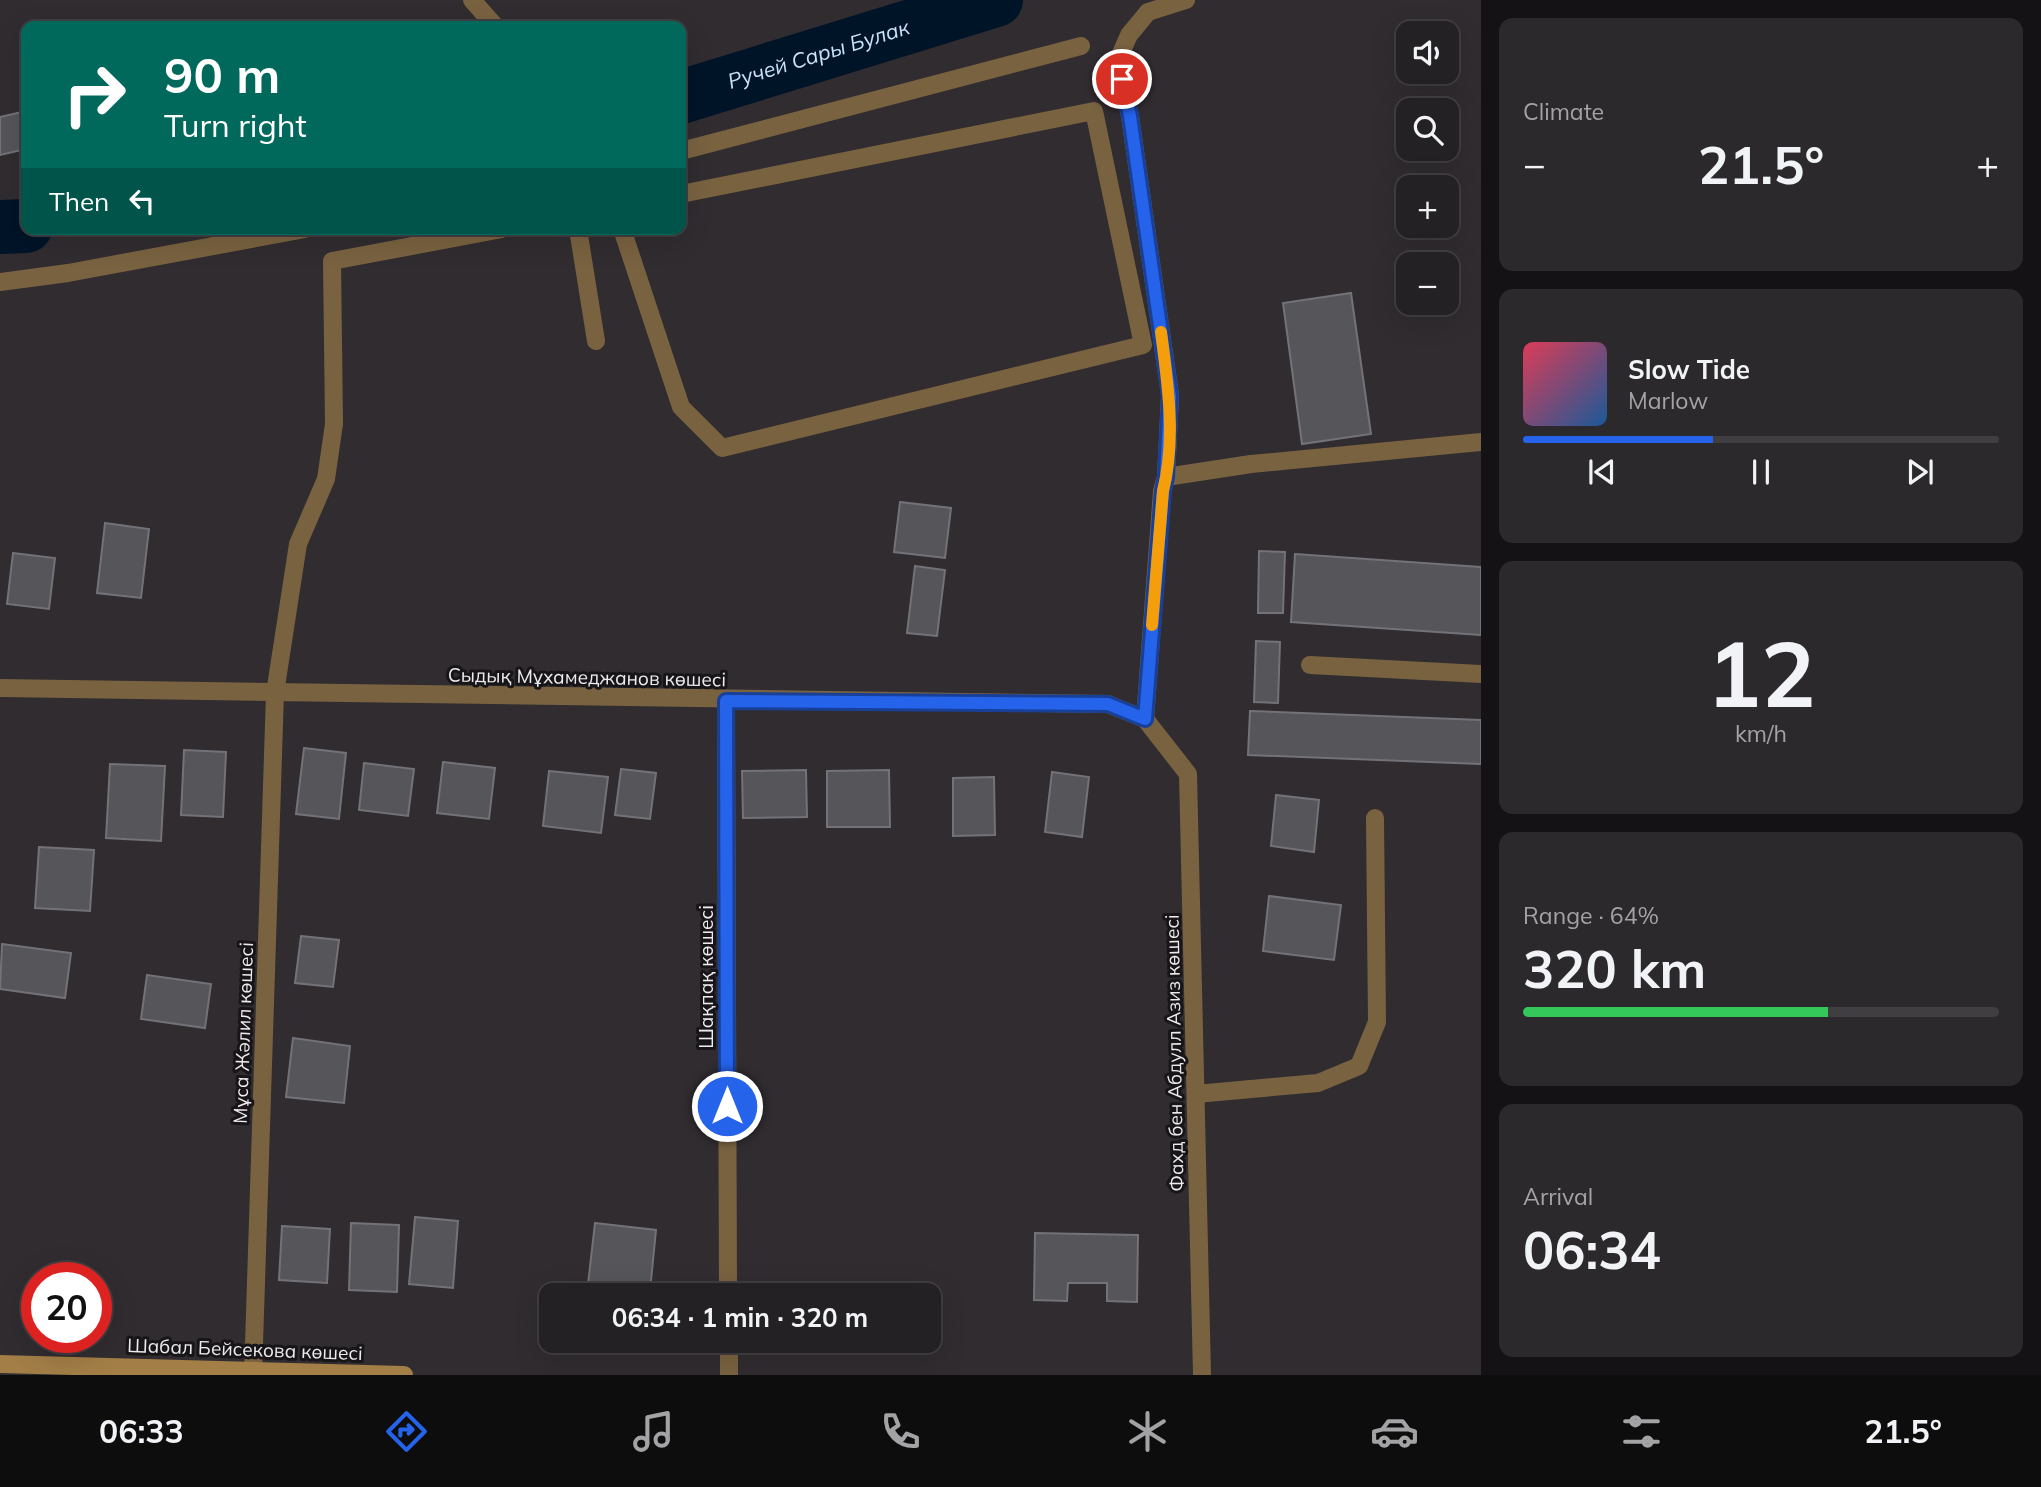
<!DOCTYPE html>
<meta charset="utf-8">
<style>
:root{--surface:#242124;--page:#2c292c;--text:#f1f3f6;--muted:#a3a3a6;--line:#413e41;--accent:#2563eb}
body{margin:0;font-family:Mulish,sans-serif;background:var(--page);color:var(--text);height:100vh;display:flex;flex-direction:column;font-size:26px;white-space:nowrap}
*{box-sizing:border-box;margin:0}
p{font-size:23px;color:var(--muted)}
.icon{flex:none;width:38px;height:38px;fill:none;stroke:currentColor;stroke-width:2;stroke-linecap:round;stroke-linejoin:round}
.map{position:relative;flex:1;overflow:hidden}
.sheet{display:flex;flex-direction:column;gap:18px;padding:18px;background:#141214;width:560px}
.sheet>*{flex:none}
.guide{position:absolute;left:21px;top:21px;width:665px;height:214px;border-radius:14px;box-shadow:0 7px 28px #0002,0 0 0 2px var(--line);background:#00695c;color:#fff;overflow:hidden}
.controls{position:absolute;left:1396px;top:21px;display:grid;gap:14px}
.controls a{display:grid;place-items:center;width:63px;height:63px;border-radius:14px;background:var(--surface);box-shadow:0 7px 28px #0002,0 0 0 2px var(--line);font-size:35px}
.speed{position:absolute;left:21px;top:1262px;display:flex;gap:14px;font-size:35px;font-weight:700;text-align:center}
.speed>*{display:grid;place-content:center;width:91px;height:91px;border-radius:50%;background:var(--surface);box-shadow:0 7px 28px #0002,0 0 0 2px var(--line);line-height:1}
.speed .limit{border:10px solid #d22;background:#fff;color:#111}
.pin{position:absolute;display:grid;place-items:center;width:60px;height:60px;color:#fff;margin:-30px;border:4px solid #fff;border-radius:50%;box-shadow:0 2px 7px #0007}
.me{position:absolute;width:77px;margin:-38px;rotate:0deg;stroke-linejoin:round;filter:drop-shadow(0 0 5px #0008)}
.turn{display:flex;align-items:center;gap:24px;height:147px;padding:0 28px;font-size:32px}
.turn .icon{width:91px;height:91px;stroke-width:2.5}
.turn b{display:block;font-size:49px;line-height:60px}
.then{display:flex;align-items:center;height:66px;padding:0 28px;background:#0003;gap:14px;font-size:26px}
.big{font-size:52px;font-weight:700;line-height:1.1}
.sheet .widget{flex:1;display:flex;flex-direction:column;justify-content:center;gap:10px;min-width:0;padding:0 24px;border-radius:14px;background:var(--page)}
.sheet .dial{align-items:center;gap:0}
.dial b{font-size:91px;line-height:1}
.song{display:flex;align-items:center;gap:21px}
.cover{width:84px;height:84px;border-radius:10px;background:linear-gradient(135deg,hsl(350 70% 55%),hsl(210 70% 35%))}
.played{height:7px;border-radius:4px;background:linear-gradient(90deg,var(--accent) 40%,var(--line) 40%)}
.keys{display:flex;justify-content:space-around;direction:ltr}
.heat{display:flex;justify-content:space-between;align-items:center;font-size:38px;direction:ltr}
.charge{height:10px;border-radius:5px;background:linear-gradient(90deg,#34c759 64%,var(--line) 0)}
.trip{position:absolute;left:539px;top:1283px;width:402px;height:70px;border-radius:14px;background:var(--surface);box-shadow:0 7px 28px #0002,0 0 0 2px var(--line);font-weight:700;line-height:70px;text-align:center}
.dock{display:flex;height:112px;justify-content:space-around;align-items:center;background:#0e0d0e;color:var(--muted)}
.dock .icon{width:49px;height:49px}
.dock .on{color:var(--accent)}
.dock b{font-size:32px;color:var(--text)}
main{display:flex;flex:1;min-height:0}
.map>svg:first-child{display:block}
</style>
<main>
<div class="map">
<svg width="1481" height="1375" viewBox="0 0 1481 1375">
<rect width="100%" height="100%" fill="#302c30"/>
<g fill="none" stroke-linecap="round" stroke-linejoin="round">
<g stroke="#001428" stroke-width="54">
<path id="s1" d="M 681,97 L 996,0"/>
<path d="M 0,227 L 26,226"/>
</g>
</g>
<path fill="#55555a" stroke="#737278" stroke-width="2" d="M 26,111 L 26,149 L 0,155 L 0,117 Z
M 1351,293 L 1371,434 L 1302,444 L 1283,303 Z
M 900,502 L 951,508 L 945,558 L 894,552 Z
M 105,523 L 149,529 L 141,598 L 97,593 Z
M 1259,551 L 1285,552 L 1283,613 L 1258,613 Z
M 13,553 L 55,558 L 49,609 L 7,604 Z
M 1295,554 L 1481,567 L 1481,635 L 1291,622 Z
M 915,566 L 945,570 L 937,636 L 907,633 Z
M 1256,641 L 1280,642 L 1278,703 L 1254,702 Z
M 1250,711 L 1481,720 L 1481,764 L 1248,755 Z
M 304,748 L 346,753 L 339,819 L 296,814 Z
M 184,750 L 226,752 L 223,817 L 181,815 Z
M 443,762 L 495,768 L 489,819 L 437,813 Z
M 364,763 L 414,769 L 408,816 L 359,810 Z
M 110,764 L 165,766 L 161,841 L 106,838 Z
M 621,769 L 656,773 L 650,819 L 615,815 Z
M 806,770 L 807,817 L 743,818 L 742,771 Z
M 889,770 L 890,827 L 827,827 L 827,771 Z
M 549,771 L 608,777 L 601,833 L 543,826 Z
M 1052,772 L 1089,777 L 1082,837 L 1045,832 Z
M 994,777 L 995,835 L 953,836 L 953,778 Z
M 1276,795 L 1319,800 L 1314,852 L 1271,846 Z
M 39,847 L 94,850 L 90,911 L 35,908 Z
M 1269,896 L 1341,905 L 1334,960 L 1263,951 Z
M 301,936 L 339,940 L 333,987 L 295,983 Z
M 2,944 L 71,953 L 65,998 L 0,989 Z
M 147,975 L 211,984 L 205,1028 L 141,1019 Z
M 293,1038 L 350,1046 L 344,1103 L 286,1097 Z
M 415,1217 L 458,1221 L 453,1288 L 409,1284 Z
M 351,1223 L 399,1225 L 397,1292 L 349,1290 Z
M 595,1223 L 656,1230 L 650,1291 L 588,1284 Z
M 282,1226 L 330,1229 L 327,1283 L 279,1280 Z
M 1035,1233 L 1138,1235 L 1137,1302 L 1107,1301 L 1107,1283 L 1068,1283 L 1067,1301 L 1034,1300 Z"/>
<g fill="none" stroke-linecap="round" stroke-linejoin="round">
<path stroke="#796240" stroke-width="18" d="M 472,0 L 495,26
M 681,151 L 1081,46
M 578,229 L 596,341
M 622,229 L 681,407 L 722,448 L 1143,345 L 1094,111 L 681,194
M 0,282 L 68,273 L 305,229
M 1166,477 L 1251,464 L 1481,442
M 1310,665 L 1481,674
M 275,693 L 298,544 L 326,479 L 334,424 L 332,261 L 502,229
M 726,701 L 728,1295
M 1196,1094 L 1318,1083 L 1359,1066 L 1377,1022 L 1375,818
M 729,1340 L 729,1375"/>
<path stroke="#796240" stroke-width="18" d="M 0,688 L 1108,704 L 1145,719 L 1188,774 L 1202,1375
M 1145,719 L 1162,491 L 1166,477 L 1170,395 L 1130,116 L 1118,60 L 1129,35 L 1148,12 L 1186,0
M 253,1375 L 275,693"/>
<path stroke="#a37e47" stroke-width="18" d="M 0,1364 L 404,1375"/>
</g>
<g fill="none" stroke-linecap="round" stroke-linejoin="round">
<defs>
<path id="route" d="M 727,1106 L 726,701 L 1108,704 L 1145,719 L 1163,491 L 1166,477 L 1170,396 L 1130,116 L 1122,79"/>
</defs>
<use href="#route" stroke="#184099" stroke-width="18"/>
<use href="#route" stroke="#2563eb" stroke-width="12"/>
<path stroke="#f59e0b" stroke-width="12" d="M 1152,625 L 1163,491 C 1176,440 1168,384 1161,332"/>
</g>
<g text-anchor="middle" stroke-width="6" stroke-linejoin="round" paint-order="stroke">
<g font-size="19" fill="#eeebee" stroke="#171517">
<text transform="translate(587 677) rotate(1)" y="7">Сыдық Мұхамеджанов көшесі</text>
<text transform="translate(706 977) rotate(-90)" y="7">Шақпақ көшесі</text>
<text transform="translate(243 1033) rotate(-88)" y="7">Мұса Жәлил көшесі</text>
<text transform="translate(1174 1053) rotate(-91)" y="7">Фахд бен Абдулл Азиз көшесі</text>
<text transform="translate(245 1349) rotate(2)" y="7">Шабал Бейсекова көшесі</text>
</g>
<g font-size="21" font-style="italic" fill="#cae3f8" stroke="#171517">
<text dy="7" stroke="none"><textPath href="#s1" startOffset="144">Ручей Сары Булак</textPath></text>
</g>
</g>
</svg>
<div class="controls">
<a><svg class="icon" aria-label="sound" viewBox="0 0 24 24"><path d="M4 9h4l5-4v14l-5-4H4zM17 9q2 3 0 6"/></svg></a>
<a><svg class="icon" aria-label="search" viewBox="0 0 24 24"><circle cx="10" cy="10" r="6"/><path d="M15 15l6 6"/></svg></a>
<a>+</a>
<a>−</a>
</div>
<div class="speed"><div class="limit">20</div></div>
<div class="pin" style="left:1122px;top:79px;background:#d93025"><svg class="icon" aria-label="arrive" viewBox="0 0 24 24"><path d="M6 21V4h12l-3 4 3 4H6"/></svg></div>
<svg class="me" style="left:727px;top:1106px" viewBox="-20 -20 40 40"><circle r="17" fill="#2563eb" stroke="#fff" stroke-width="3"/><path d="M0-11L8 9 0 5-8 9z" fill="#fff"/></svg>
<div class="trip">06:34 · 1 min · 320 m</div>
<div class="guide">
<div class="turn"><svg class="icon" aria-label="right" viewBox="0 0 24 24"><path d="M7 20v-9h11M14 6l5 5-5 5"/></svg><div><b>90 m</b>Turn right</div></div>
<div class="then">Then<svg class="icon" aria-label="left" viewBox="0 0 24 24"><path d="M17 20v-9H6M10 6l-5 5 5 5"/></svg></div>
</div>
</div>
<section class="sheet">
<div class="widget"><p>Climate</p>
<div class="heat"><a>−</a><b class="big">21.5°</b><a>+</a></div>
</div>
<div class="widget">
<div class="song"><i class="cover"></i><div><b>Slow Tide</b><p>Marlow</p></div></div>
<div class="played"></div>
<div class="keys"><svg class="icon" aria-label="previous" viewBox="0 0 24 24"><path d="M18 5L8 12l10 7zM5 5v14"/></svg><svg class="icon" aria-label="pause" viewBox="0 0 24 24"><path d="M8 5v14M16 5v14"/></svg><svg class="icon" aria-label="next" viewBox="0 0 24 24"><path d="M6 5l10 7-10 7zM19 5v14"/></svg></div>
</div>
<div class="widget dial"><b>12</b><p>km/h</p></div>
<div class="widget"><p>Range · 64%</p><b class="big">320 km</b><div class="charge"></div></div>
<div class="widget"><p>Arrival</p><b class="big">06:34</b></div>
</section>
</main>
<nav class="dock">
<b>06:33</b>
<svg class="icon on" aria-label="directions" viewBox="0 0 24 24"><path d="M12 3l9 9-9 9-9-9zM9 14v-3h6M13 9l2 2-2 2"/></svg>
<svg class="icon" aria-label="music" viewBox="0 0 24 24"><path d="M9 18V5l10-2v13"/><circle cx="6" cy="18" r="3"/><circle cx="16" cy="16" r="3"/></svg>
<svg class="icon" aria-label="phone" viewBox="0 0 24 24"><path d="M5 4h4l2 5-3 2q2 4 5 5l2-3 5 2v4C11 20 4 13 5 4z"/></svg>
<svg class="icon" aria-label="climate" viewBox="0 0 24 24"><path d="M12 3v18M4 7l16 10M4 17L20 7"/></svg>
<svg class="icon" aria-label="car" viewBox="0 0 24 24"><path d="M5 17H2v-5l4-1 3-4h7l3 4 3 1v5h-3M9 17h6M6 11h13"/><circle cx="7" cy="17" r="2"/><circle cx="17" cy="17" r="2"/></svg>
<svg class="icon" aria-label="filters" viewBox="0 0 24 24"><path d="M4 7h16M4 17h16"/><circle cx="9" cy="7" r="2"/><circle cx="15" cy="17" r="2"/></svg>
<b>21.5°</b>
</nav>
